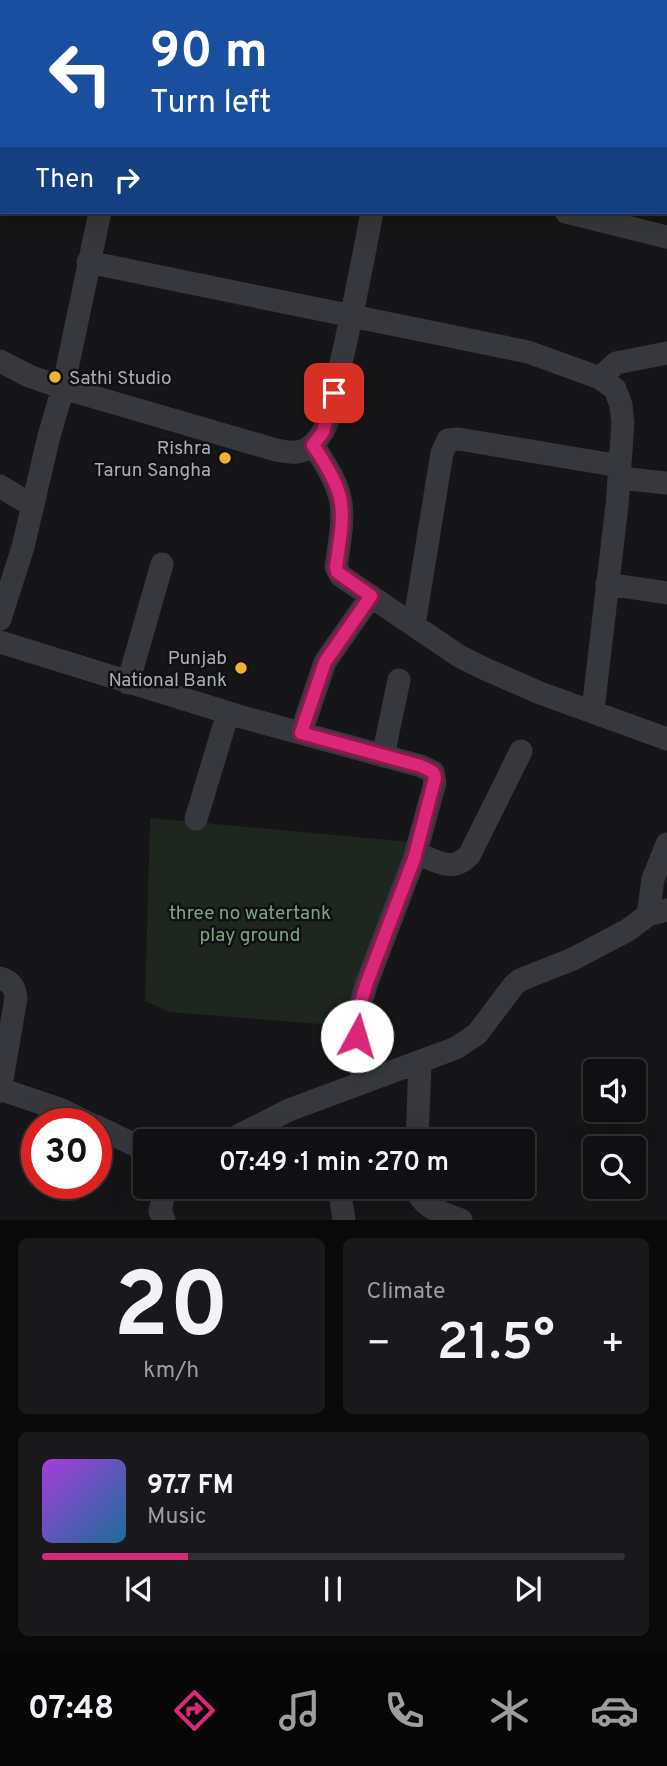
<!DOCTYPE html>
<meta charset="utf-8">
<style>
:root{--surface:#101012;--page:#19191b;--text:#f1f3f6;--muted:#9c9d9f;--line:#303032;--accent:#db2777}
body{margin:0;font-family:Overpass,sans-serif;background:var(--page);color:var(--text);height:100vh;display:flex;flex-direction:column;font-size:26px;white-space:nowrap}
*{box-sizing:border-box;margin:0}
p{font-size:23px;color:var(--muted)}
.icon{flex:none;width:38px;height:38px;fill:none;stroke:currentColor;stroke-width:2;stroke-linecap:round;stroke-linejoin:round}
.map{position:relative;height:1220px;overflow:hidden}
.details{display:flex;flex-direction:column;gap:18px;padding:18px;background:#09090a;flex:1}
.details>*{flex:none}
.guide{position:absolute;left:0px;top:0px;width:668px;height:214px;box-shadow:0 7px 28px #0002,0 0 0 2px var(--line);background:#1a4fa0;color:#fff;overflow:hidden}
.controls{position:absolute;left:583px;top:1059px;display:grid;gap:14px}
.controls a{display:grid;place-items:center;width:63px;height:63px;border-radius:7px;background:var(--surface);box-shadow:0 7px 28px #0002,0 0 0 2px var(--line);font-size:35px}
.speed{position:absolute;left:21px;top:1108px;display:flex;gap:14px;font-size:35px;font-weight:700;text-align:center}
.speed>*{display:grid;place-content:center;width:91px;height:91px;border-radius:50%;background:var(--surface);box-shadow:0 7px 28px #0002,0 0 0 2px var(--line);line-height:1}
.speed .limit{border:10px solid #d22;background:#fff;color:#111}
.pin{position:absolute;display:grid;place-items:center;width:60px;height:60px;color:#fff;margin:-30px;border-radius:14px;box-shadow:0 4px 10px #0006}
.me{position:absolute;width:77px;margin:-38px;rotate:6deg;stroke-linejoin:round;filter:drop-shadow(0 0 5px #0008)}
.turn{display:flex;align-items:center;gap:24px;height:147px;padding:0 35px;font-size:32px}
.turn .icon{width:91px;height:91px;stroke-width:2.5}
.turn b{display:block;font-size:49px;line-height:60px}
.then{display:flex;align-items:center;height:66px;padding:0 35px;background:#0003;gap:14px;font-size:26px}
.big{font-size:52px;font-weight:600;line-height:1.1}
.details .widget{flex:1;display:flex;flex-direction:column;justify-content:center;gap:10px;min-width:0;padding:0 24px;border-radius:10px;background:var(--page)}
.details .dial{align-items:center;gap:0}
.dial b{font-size:91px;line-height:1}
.song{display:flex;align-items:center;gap:21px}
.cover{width:84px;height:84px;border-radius:10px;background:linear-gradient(135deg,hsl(280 70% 55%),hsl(200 70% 35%))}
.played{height:7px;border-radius:4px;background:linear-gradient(90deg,var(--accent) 25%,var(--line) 25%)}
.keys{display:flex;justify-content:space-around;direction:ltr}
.heat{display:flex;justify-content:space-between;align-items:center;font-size:38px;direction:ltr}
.details .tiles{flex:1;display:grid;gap:18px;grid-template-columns:1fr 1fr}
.widget:last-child{grid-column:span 2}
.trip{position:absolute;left:133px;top:1129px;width:402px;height:70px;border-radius:7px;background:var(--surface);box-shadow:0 7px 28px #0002,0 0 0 2px var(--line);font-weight:600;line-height:70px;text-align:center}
.menu{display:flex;height:112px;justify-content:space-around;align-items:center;background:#060607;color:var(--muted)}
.menu .icon{width:49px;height:49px}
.menu .current{color:var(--accent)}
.menu b{font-size:32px;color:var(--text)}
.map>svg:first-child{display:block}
</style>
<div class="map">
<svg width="667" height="1220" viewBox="0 0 667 1220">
<rect width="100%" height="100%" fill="#161618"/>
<path fill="#1e261f" d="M 150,818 L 410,842 L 345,1026 L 169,1012 L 145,1001 Z"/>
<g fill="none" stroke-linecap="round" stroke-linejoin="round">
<path stroke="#37383d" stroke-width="23" d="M 373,0 L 382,2
M 144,2 L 144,0
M 426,2 L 426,0
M 0,87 L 2,87
M 566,212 L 667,237
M 88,262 L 528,352 L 600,378 L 615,389 L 621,405 L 623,423 L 617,505 L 593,710
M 0,361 L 29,376 L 63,388 L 276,450 C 292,453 303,455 315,442 C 332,425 334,393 339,371 C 352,318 362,265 372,212
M 600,378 L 616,363 L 667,353
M 313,445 C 348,498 345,506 336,567 L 341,576 L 459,656 L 483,668 L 540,693 L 667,739
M 619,478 L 667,483
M 0,486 L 33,506
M 607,584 L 667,593
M 0,619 L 23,547 L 49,436 L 63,388 L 100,212
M 414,625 L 442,453 L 448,440 L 459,439 L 620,466
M 0,642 L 242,717 L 421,766 L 433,772 L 435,783 L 414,859 L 366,985 L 358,1013 L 357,1036 L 363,1082
M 128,683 L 162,564
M 301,733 L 325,662 L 371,596
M 383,756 L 399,680
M 196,819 L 228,713
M 416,853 C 437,861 453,874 470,854 L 521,751
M 648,915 L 653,879 L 667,844
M 0,978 C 11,981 15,987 16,998 L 0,1091
M 0,1089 L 62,1110 L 90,1124
M 96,1126 L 145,1150
M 228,1141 L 289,1110 L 456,1048 L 477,1034 L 514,985 L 520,980 L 573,959 L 628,930 L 648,915 L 667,910
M 417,1141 L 420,1062
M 339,1186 L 344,1220
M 416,1186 C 420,1208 443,1213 461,1220
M 164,1220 L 160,1211 L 166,1186"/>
</g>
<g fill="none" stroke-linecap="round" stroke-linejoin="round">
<defs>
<path id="route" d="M 334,393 L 323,432 L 313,445 C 348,498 345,506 336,567 L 337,572 L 371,596 L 325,662 L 301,733 L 421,766 L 433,772 L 435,778 L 414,859 L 366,985 L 358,1013 L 357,1036"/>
</defs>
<use href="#route" stroke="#8e194d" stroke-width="18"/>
<use href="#route" stroke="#db2777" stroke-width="12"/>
</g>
<g fill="#f2b134" stroke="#111113" stroke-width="2.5">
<circle cx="55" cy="377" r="7"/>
<circle cx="225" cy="458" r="7"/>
<circle cx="241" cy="668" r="7"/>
</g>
<g text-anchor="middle" stroke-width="5" stroke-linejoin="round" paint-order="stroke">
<g font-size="19" fill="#a8adb8" stroke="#111113" text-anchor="end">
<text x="69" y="384" text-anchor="start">Sathi Studio</text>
<text x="211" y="454">Rishra<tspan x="211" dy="22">Tarun Sangha</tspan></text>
<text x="227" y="664">Punjab<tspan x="227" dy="22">National Bank</tspan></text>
</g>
<g font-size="19" fill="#7fa381" stroke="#111113">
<text x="250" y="919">three no watertank<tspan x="250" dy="22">play ground</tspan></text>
</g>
</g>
</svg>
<div class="controls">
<a><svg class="icon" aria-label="sound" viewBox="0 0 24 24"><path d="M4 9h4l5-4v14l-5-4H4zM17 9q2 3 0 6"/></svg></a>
<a><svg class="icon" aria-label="search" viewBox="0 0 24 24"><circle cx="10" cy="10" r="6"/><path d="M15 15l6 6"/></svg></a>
</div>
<div class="speed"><div class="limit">30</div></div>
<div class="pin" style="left:334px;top:393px;background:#d93025"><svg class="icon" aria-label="arrive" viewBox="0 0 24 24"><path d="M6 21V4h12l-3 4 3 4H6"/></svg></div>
<svg class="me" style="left:357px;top:1036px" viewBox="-20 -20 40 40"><circle r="19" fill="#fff"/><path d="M0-13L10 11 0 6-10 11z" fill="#db2777"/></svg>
<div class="trip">07:49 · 1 min · 270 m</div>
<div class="guide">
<div class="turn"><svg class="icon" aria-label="left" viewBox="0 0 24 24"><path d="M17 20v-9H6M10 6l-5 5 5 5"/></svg><div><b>90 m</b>Turn left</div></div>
<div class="then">Then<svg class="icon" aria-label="right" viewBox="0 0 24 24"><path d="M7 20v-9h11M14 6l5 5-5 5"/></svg></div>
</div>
</div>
<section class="details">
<div class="tiles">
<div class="widget dial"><b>20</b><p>km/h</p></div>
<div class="widget"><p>Climate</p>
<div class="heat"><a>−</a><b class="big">21.5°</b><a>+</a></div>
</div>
<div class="widget">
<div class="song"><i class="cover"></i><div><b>97.7 FM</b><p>Music</p></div></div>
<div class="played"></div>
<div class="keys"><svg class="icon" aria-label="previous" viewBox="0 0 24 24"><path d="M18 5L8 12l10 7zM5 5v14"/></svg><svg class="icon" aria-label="pause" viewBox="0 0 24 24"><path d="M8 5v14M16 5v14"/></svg><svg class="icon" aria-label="next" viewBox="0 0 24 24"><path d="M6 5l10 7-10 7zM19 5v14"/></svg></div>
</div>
</div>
</section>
<nav class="menu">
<b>07:48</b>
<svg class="icon current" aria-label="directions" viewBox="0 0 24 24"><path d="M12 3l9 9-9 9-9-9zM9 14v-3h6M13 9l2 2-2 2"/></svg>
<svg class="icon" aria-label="music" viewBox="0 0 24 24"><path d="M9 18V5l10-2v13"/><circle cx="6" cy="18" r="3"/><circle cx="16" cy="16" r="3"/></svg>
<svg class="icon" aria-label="phone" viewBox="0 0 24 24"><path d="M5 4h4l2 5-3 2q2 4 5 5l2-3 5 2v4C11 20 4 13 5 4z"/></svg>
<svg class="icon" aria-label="climate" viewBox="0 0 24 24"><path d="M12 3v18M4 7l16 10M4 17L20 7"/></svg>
<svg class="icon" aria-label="car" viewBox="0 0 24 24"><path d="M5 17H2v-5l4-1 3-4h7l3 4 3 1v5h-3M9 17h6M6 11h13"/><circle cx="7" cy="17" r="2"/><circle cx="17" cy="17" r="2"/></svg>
</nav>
